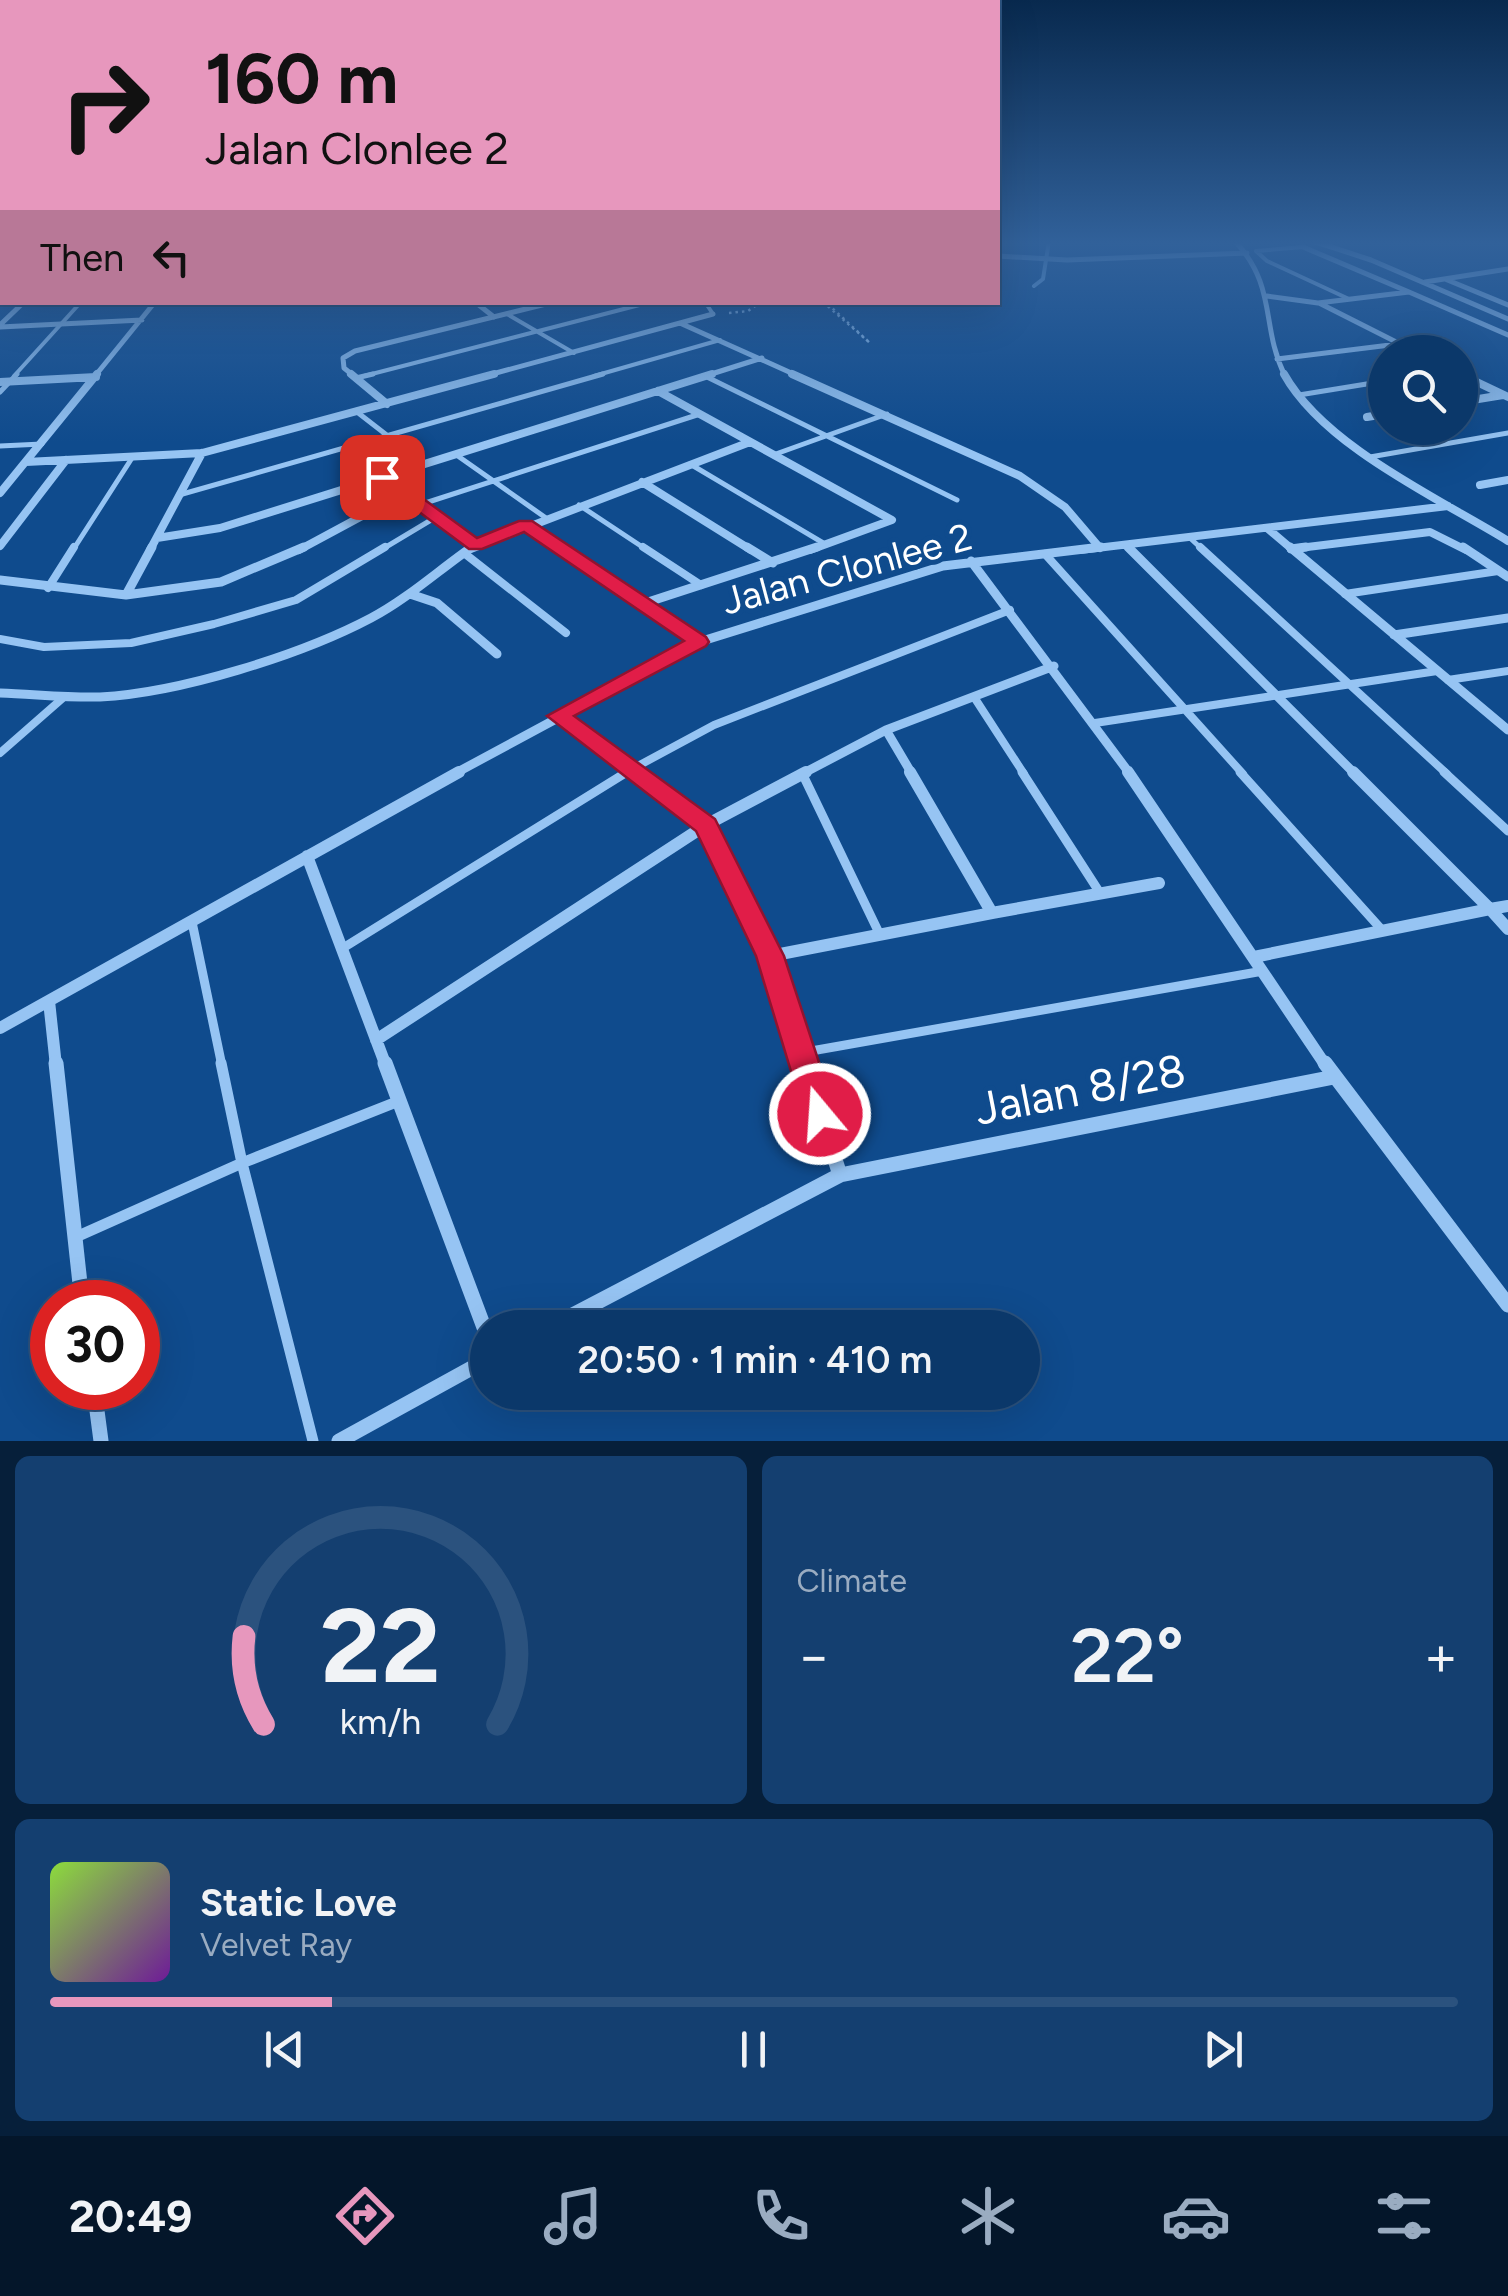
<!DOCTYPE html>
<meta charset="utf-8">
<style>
:root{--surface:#0b386a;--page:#143f70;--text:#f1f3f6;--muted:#9aacc1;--line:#2b527e;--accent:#e797bd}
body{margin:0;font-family:Figtree,sans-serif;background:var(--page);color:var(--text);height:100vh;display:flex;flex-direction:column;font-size:38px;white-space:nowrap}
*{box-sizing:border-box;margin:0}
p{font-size:32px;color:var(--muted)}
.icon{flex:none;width:55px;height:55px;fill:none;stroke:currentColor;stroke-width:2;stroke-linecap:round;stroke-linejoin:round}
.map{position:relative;height:1441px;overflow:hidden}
.sheet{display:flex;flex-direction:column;gap:15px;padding:15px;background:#061f3a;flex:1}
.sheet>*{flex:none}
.guide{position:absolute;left:0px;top:0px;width:1000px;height:305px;box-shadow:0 10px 40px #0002,0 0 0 2px var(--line);background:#e797bd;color:#111;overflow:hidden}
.fabs{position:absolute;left:1368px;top:335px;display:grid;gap:20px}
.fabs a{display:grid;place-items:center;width:110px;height:110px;border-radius:50%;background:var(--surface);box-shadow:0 10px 40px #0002,0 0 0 2px var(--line);font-size:50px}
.speed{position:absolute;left:30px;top:1280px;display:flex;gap:20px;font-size:50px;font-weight:700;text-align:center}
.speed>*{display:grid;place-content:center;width:130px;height:130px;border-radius:50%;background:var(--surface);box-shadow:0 10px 40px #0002,0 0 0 2px var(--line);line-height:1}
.speed .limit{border:15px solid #d22;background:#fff;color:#111}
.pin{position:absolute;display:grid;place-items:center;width:85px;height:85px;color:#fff;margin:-42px;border-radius:20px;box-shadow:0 5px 15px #0006}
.me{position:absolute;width:110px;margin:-55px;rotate:342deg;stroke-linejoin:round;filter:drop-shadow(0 0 8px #0008)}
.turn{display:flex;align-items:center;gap:35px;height:210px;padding:0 40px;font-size:45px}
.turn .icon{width:130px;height:130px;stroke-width:2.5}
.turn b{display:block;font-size:70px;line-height:85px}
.then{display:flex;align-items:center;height:95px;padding:0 40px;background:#0003;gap:20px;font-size:38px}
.big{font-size:75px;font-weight:600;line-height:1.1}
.sheet .tile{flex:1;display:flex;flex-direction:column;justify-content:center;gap:15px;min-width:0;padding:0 35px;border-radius:15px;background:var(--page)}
.sheet .dial{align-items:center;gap:0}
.dial svg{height:260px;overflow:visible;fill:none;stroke:var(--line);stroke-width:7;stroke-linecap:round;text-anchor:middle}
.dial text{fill:var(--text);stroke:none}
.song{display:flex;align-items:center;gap:30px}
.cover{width:120px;height:120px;border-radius:15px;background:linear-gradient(135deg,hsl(90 70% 55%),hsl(280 70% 35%))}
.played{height:10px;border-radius:5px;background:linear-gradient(90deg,var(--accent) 20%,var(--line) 20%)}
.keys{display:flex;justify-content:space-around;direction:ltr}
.heat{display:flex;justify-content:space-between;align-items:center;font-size:55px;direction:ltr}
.sheet .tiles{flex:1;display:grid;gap:15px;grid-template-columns:1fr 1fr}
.tile:last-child{grid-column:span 2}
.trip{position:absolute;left:470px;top:1310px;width:570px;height:100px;border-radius:50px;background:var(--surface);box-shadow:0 10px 40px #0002,0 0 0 2px var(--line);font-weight:600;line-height:100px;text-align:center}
.dock{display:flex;height:160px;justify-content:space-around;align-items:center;background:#04162a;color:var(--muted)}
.dock .icon{width:70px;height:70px}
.dock .selected{color:var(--accent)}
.dock b{font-size:45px;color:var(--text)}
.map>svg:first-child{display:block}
</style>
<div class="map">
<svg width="1508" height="1441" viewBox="0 0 1508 1441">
<rect width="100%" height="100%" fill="#0f4b8d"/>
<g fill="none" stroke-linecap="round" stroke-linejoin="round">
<path stroke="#88c0f7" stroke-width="4" d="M 1034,286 L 1043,279 L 1049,241"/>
<path stroke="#96c4f3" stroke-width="2.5" stroke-dasharray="2.5 4" stroke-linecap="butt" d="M 823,302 L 870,343 L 831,307 L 840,302
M 729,313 L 748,311 L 761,302"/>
<path stroke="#96c4f3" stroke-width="4" d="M 1303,247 L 1256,251 L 1267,261 L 1349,299
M 705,302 L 713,314
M 507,314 L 574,353
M 14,376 L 81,302
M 364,376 L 651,302
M 594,376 L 720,340"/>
<path stroke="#96c4f3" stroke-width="5" d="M 705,376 L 957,500
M 356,378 L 373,374
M 0,392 L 17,374
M 1299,395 L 1385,381
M 357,412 L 424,464
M 0,446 L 42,444
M 455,454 L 546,518
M 773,455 L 887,414
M 1370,457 L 1508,433
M 690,464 L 825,544
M 179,495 L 603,374
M 419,505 L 700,414
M 579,505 L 647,550
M 1190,538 L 1203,550
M 73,550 L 132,458
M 381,550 L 436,517"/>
<path stroke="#96c4f3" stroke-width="8" d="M 643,547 L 701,585
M 1200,547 L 1447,774
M 464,553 L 566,633
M 1045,554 L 1243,774
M 48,588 L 74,547
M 1345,594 L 1498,571
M 0,639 L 44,647 L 131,643 L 214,624 L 296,600 L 385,547
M 1448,680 L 1508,671
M 974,697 L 1024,774
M 1095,723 L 1437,671
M 0,753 L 64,697
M 623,774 L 714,725 L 1010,610"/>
<path stroke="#96c4f3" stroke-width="9" d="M 1022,772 L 1100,893
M 1240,772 L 1382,930
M 1444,772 L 1508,831
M 802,773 L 880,935
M 192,922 L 222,1066
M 343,948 L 627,772
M 800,1053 L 1263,971"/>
<path stroke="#96c4f3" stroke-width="11" d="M 221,1063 L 242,1163 L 313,1441
M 76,1237 L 242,1163 L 399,1101"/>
<path stroke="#96c4f3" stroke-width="5" d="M 1235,241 C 1278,288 1260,325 1285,376
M 1313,241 L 1371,260 L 1508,319
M 998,256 L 1067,260 L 1247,253
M 1445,279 L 1508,305
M 1425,282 L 1508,269
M 1409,292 L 1508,335
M 1267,296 L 1318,303 L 1409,292 L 1303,247
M 475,302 L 494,317
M 1319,303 L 1416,352
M 682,324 L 798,376
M 0,325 L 24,302
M 0,327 L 142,320
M 1277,359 L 1398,344
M 1460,374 L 1464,376
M 95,376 L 155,302
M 354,376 L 344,368 L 343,358 L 355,351 L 554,302
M 485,376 L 713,314
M 705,376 L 762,358"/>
<path stroke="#96c4f3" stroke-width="8" d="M 351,374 L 387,404
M 792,374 L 1020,476 L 1065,507 L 1100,548
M 1284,374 C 1324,446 1438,498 1508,541
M 1460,374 L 1508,397
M 0,382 L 96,377
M 658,391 L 892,520 L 810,550
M 1460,402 L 1503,395
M 1367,417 L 1385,414
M 26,462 L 202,453 L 494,374
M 642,482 L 751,550
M 1480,485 L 1508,480
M 0,493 L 97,374
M 403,494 L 475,545
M 525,525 L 562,550
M 1267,528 L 1293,550
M 157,538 L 220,528 L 712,374
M 1126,545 L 1131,550
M 0,546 L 66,460
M 1291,549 L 1430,532 L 1466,550
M 150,550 L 202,453
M 299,550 L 403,494 L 382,477
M 468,550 L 750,442
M 1080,550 L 1448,506"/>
<path stroke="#96c4f3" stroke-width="9" d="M 558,547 L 699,642
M 747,547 L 773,563
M 1128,547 L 1355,774
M 1290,547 L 1508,730
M 1463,547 L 1508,577
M 1291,549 L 1306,547
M 971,561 L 1130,774
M 0,580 L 126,595 L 152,547
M 410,594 L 437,603 L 497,654
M 126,595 L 221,582 L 304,547
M 642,604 L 817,547
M 1394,635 L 1508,618
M 0,693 C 33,694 67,698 100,697 C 179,693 301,655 371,618 C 407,599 439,570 472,547
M 559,716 L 638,774
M 886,730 L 912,774
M 454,774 L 699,642 L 943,566 L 1101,547
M 802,774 L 886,730 L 1054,666"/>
<path stroke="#96c4f3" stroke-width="12" d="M 634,772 L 706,825 L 806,772
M 1128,772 L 1326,1066
M 307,856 L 386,1066
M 1490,909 L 1508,929
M 1490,909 L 1508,906
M 992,913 L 1159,883
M 770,956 L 992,913 L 910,772
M 1254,957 L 1490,909 L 1353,772
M 49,1001 L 56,1066
M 0,1028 L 459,772
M 376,1040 L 706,825 L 770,956 L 805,1066"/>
<path stroke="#96c4f3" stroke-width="15" d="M 56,1063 L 82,1302
M 385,1063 L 488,1338
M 1325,1063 L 1508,1305
M 840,1175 L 1334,1077
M 548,1328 L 840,1175 L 804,1063
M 94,1388 L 101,1441
M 339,1441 L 488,1359"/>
</g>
<linearGradient id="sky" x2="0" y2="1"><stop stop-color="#08294e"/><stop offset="0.55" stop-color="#31619a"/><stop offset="1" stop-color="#31619a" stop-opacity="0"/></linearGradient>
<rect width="1508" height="442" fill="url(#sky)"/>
<path fill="#e11d48" stroke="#92132f" stroke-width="2.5" d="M 376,473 L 388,473 L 477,538 L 519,521 L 532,521 L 706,637 L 709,642 L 706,646 L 574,716 L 715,819 L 784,956 L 836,1114 L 831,1124 L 820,1128 L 809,1124 L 804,1114 L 756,956 L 696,831 L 547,716 L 684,641 L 524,532 L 482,549 L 469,549 L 376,480 Z"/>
<g text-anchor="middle" stroke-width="10" stroke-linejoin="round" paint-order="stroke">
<g font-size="38" fill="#fff" stroke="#0f4b8d">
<text transform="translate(847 569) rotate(-15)" y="13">Jalan Clonlee 2</text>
</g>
<g font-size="45" fill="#fff" stroke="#0f4b8d">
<text transform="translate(1080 1089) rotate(-11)" y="16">Jalan 8/28</text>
</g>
</g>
</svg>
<div class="fabs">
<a><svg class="icon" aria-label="search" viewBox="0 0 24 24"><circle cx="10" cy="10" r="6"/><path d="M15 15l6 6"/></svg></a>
</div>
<div class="speed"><div class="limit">30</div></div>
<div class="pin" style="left:382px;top:477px;background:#d93025"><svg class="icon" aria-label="arrive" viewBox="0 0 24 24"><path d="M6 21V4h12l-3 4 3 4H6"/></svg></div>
<svg class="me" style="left:820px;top:1114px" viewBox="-20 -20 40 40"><circle r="17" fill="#e11d48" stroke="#fff" stroke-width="3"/><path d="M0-11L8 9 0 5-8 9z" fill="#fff"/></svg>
<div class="trip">20:50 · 1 min · 410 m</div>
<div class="guide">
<div class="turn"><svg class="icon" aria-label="right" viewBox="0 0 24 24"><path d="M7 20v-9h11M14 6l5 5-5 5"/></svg><div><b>160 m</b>Jalan Clonlee 2</div></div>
<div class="then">Then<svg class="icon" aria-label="left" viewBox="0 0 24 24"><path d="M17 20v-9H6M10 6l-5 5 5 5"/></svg></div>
</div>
</div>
<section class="sheet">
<div class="tiles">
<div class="tile dial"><svg viewBox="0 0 100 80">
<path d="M14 69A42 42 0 1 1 86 69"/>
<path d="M14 69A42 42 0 0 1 8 42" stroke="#e797bd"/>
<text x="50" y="56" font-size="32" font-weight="700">22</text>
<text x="50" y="72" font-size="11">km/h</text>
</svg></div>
<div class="tile"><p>Climate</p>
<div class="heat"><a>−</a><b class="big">22°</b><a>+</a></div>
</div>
<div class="tile">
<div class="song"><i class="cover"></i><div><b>Static Love</b><p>Velvet Ray</p></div></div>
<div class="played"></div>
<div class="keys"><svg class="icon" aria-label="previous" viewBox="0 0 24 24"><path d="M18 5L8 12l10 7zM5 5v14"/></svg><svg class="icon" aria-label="pause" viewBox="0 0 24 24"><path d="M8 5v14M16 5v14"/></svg><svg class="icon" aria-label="next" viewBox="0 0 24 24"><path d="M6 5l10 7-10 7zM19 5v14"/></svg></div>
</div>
</div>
</section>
<nav class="dock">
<b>20:49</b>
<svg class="icon selected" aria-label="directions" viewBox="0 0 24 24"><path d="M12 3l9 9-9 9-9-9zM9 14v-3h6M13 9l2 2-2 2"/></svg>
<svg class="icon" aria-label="music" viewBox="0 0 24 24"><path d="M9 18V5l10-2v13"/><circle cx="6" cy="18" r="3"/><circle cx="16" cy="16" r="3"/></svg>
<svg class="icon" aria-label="phone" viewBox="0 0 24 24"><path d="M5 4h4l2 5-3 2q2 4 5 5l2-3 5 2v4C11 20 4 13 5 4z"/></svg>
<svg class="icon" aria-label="climate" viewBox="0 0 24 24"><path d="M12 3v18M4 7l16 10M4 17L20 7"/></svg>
<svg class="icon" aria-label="car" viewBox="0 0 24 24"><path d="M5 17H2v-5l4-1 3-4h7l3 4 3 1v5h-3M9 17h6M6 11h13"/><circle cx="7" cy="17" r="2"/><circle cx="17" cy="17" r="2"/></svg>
<svg class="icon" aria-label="filters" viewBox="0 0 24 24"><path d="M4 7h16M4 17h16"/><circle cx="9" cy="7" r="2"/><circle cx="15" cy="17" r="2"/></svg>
</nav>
